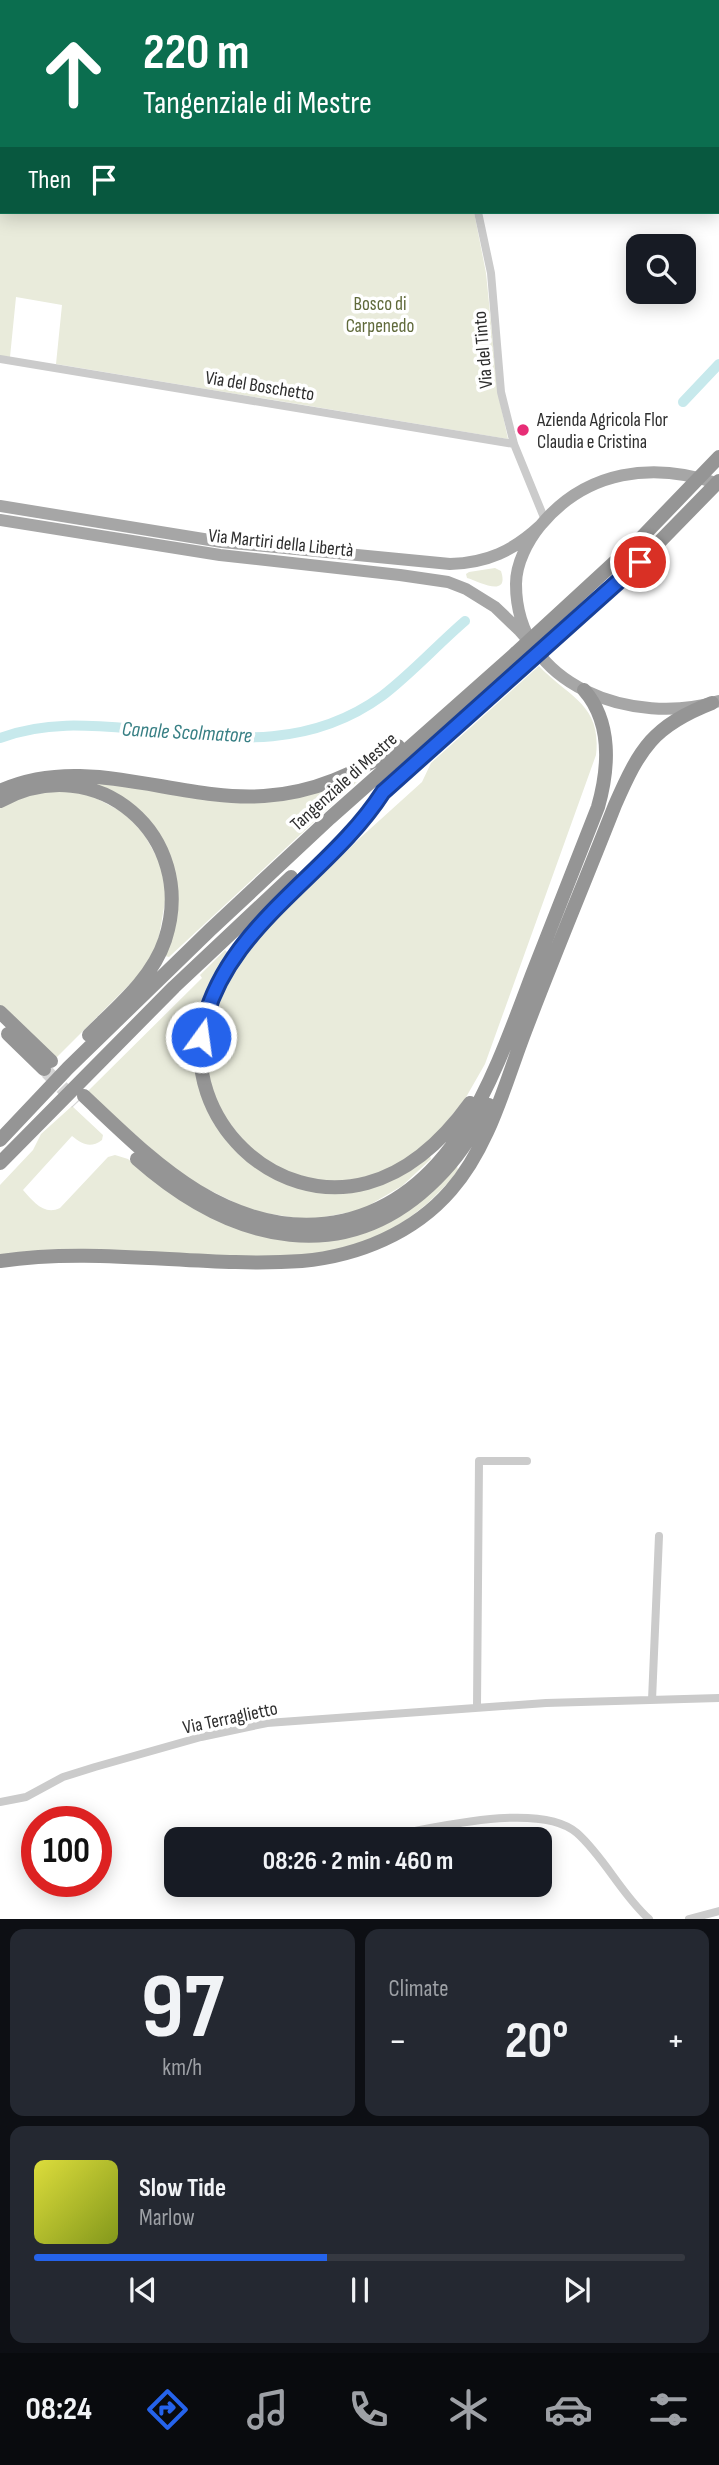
<!DOCTYPE html>
<meta charset="utf-8">
<style>
:root{--surface:#171b24;--page:#242831;--text:#f1f3f6;--muted:#9ea1a6;--line:#363941;--accent:#2563eb}
body{margin:0;font-family:"Sofia Sans Condensed",sans-serif;background:var(--page);color:var(--text);height:100vh;display:flex;flex-direction:column;font-size:26px;white-space:nowrap}
*{box-sizing:border-box;margin:0}
p{font-size:23px;color:var(--muted)}
.icon{flex:none;width:38px;height:38px;fill:none;stroke:currentColor;stroke-width:2;stroke-linecap:round;stroke-linejoin:round}
.map{position:relative;height:1919px;overflow:hidden}
.sheet{display:flex;flex-direction:column;gap:10px;padding:10px;background:#0d0f14;flex:1}
.sheet>*{flex:none}
.banner{position:absolute;left:0px;top:0px;width:719px;height:214px;box-shadow:0 4px 18px #0003;background:#0b6e4f;color:#fff;overflow:hidden}
.tools{position:absolute;left:626px;top:234px;display:grid;gap:14px}
.tools a{display:grid;place-items:center;width:70px;height:70px;border-radius:14px;background:var(--surface);box-shadow:0 4px 18px #0003;font-size:35px}
.speed{position:absolute;left:21px;top:1806px;display:flex;gap:14px;font-size:35px;font-weight:700;text-align:center}
.speed>*{display:grid;place-content:center;width:91px;height:91px;border-radius:50%;background:var(--surface);box-shadow:0 4px 18px #0003;line-height:1}
.speed .limit{border:10px solid #d22;background:#fff;color:#111}
.pin{position:absolute;display:grid;place-items:center;width:60px;height:60px;color:#fff;margin:-30px;border:4px solid #fff;border-radius:50%;box-shadow:0 2px 7px #0007}
.me{position:absolute;width:77px;margin:-38px;rotate:14deg;stroke-linejoin:round;filter:drop-shadow(0 0 5px #0008)}
.turn{display:flex;align-items:center;gap:24px;height:147px;padding:0 28px;font-size:32px}
.turn .icon{width:91px;height:91px;stroke-width:2.5}
.turn b{display:block;font-size:49px;line-height:60px}
.then{display:flex;align-items:center;height:66px;padding:0 28px;background:#0003;gap:14px;font-size:26px}
.big{font-size:52px;font-weight:700;line-height:1.1}
.sheet .card{flex:1;display:flex;flex-direction:column;justify-content:center;gap:10px;min-width:0;padding:0 24px;border-radius:14px;background:var(--page)}
.sheet .dial{align-items:center;gap:0}
.dial b{font-size:91px;line-height:1}
.song{display:flex;align-items:center;gap:21px}
.cover{width:84px;height:84px;border-radius:10px;background:linear-gradient(135deg,hsl(60 70% 55%),hsl(70 70% 35%))}
.played{height:7px;border-radius:4px;background:linear-gradient(90deg,var(--accent) 45%,var(--line) 45%)}
.keys{display:flex;justify-content:space-around;direction:ltr}
.heat{display:flex;justify-content:space-between;align-items:center;font-size:38px;direction:ltr}
.sheet .tiles{flex:1;display:grid;gap:10px;grid-template-columns:1fr 1fr}
.card:last-child{grid-column:span 2}
.trip{position:absolute;left:164px;top:1827px;width:388px;height:70px;border-radius:14px;background:var(--surface);box-shadow:0 4px 18px #0003;font-weight:700;line-height:70px;text-align:center}
.tab-bar{display:flex;height:112px;justify-content:space-around;align-items:center;background:#090b0e;color:var(--muted)}
.tab-bar .icon{width:49px;height:49px}
.tab-bar .selected{color:var(--accent)}
.tab-bar b{font-size:32px;color:var(--text)}
.map>svg:first-child{display:block}
</style>
<div class="map">
<svg width="719" height="1919" viewBox="0 0 719 1919">
<rect width="100%" height="100%" fill="#fff"/>
<path fill="#e9ebdb" d="M 0,0 L 442,0 L 442,2 L 2,2 L 2,212 L 474,212 L 486,273 L 498,393 L 508,439 L 56,364 L 62,305 L 16,297 L 10,357 L 0,356 Z
M 495,568 L 501,571 C 510,599 478,581 467,578 L 466,574 L 469,572 Z
M 539,666 C 568,697 602,704 596,755 L 485,1064 L 465,1099 L 431,1141 L 381,1176 L 329,1184 L 264,1165 L 213,1103 L 203,1047 L 223,983 L 269,920 L 276,920 L 360,838 L 422,782 L 431,763 Z
M 360,776 L 360,779 L 169,957 L 165,956 L 171,933 L 165,850 L 99,789 L 54,779 L 251,799 Z
M 67,790 L 94,797 L 124,813 L 144,834 L 161,865 L 166,896 L 158,942 L 145,969 L 54,1060 L 0,1006 L 0,806 L 20,796 Z
M 225,950 L 229,954 L 212,986 L 200,1090 L 214,1124 L 238,1154 L 253,1166 L 276,1180 L 302,1189 L 321,1191 L 430,1156 L 431,1159 L 402,1186 L 361,1210 L 309,1220 L 252,1211 L 183,1177 L 87,1092 L 202,978 L 200,975 Z
M 72,1106 L 103,1135 L 102,1140 C 90,1149 82,1144 72,1136 L 23,1190 C 33,1201 44,1216 60,1208 L 108,1157 L 115,1155 L 128,1159 L 162,1187 L 197,1210 L 292,1240 L 457,1166 L 458,1170 C 429,1209 387,1238 339,1250 C 325,1254 310,1255 296,1257 L 0,1257 L 0,1185 L 33,1150 L 41,1134 Z"/>
<g fill="none" stroke-linecap="round" stroke-linejoin="round">
<path stroke="#c7e9ec" stroke-width="10" d="M 683,402 L 719,364
M 0,738 C 45,721 89,725 136,729 C 224,738 305,752 382,696 C 411,674 437,645 465,621"/>
<path stroke="#d5d5d5" stroke-width="14" stroke-dasharray="14 7" stroke-linecap="butt" d="M 47,1072 L 77,1103"/>
<path stroke="#cbcbcb" stroke-width="8" d="M 447,0 L 447,2
M 478,212 L 491,273 L 501,392 L 514,444 L 545,520
M 0,359 L 514,444
M 652,1700 L 659,1536
M 477,1707 L 479,1461 L 527,1461
M 0,1802 L 26,1797 L 63,1777 L 95,1767 L 201,1737 L 267,1723 L 546,1703 L 719,1698
M 457,1824 L 459,1839
M 374,1839 C 422,1831 538,1799 577,1833 C 605,1858 621,1894 649,1919
M 689,1919 L 719,1911"/>
<path stroke="#a6a6a6" stroke-width="12" d="M 719,484 C 653,461 586,470 540,526 C 528,541 516,563 516,584 C 516,687 634,727 719,701
M 0,506 L 222,542 L 450,564 C 487,563 513,551 540,526
M 0,520 L 220,555 L 400,575 L 448,582 L 466,589 L 495,607 L 520,631 L 535,648"/>
<path stroke="#959595" stroke-width="14" d="M 0,791 C 85,752 177,802 264,796 C 314,793 357,773 398,746
M 383,792 C 352,839 308,871 270,912 C 254,929 241,947 229,967 C 218,985 207,1004 203,1025 C 183,1119 274,1208 367,1183 C 411,1171 444,1139 470,1103
M 378,797 L 526,666
M 0,801 C 97,748 199,836 165,940 C 152,979 117,1007 89,1035
M 0,1012 L 51,1061
M 8,1034 L 44,1069
M 84,1096 C 120,1130 155,1165 197,1191 C 298,1252 399,1229 463,1130 C 493,1082 512,1028 532,975 C 554,919 576,863 598,807 C 609,768 612,722 584,690
M 0,1140 L 68,1068 L 210,930 L 330,818 L 516,653
M 137,1159 C 231,1242 349,1274 444,1171 C 462,1152 476,1128 489,1105
M 0,1163 L 174,987 L 291,877
M 0,1261 C 100,1246 201,1268 302,1261 C 358,1256 414,1233 451,1190 C 487,1149 503,1091 521,1042 C 551,962 584,884 615,805 C 640,748 653,726 712,703"/>
<path stroke="#959595" stroke-width="14" d="M 516,653 L 641,538 L 719,457
M 526,666 L 629,573 L 719,481"/>
</g>
<g fill="none" stroke-linecap="round" stroke-linejoin="round">
<defs>
<path id="route" d="M 201,1037 C 219,928 328,878 383,792 L 640,562"/>
</defs>
<use href="#route" stroke="#184099" stroke-width="18"/>
<use href="#route" stroke="#2563eb" stroke-width="12"/>
</g>
<circle fill="#e72d76" stroke="#fff" stroke-width="2.5" cx="523" cy="430" r="7"/>
<g text-anchor="middle" stroke-width="7" stroke-linejoin="round" paint-order="stroke">
<g font-size="19" fill="#606a3b" stroke="#fff">
<text x="380" y="310">Bosco di<tspan x="380" dy="22">Carpenedo</tspan></text>
</g>
<g font-size="19" fill="#2e2e2e" stroke="#fff">
<text transform="translate(482 350) rotate(-95)" y="7">Via del Tinto</text>
<text transform="translate(260 385) rotate(9)" y="7">Via del Boschetto</text>
<text transform="translate(281 542) rotate(6)" y="7">Via Martiri della Libertà</text>
<text transform="translate(343 781) rotate(-42)" y="7">Tangenziale di Mestre</text>
<text transform="translate(230 1717) rotate(-12)" y="7">Via Terraglietto</text>
</g>
<g font-size="19" fill="#2e2e2e" stroke="#fff" text-anchor="start">
<text x="537" y="426">Azienda Agricola Flor<tspan x="537" dy="22">Claudia e Cristina</tspan></text>
</g>
<g font-size="21" font-style="italic" fill="#377f84" stroke="#fff">
<text transform="translate(187 732) rotate(3)" y="7">Canale Scolmatore</text>
</g>
</g>
</svg>
<div class="tools">
<a><svg class="icon" aria-label="search" viewBox="0 0 24 24"><circle cx="10" cy="10" r="6"/><path d="M15 15l6 6"/></svg></a>
</div>
<div class="speed"><div class="limit">100</div></div>
<div class="pin" style="left:640px;top:562px;background:#d93025"><svg class="icon" aria-label="arrive" viewBox="0 0 24 24"><path d="M6 21V4h12l-3 4 3 4H6"/></svg></div>
<svg class="me" style="left:201px;top:1037px" viewBox="-20 -20 40 40"><circle r="17" fill="#2563eb" stroke="#fff" stroke-width="3"/><path d="M0-11L8 9 0 5-8 9z" fill="#fff"/></svg>
<div class="trip">08:26 · 2 min · 460 m</div>
<div class="banner">
<div class="turn"><svg class="icon" aria-label="ahead" viewBox="0 0 24 24"><path d="M12 20V5M6 11l6-6 6 6"/></svg><div><b>220 m</b>Tangenziale di Mestre</div></div>
<div class="then">Then<svg class="icon" aria-label="arrive" viewBox="0 0 24 24"><path d="M6 21V4h12l-3 4 3 4H6"/></svg></div>
</div>
</div>
<section class="sheet">
<div class="tiles">
<div class="card dial"><b>97</b><p>km/h</p></div>
<div class="card"><p>Climate</p>
<div class="heat"><a>−</a><b class="big">20°</b><a>+</a></div>
</div>
<div class="card">
<div class="song"><i class="cover"></i><div><b>Slow Tide</b><p>Marlow</p></div></div>
<div class="played"></div>
<div class="keys"><svg class="icon" aria-label="previous" viewBox="0 0 24 24"><path d="M18 5L8 12l10 7zM5 5v14"/></svg><svg class="icon" aria-label="pause" viewBox="0 0 24 24"><path d="M8 5v14M16 5v14"/></svg><svg class="icon" aria-label="next" viewBox="0 0 24 24"><path d="M6 5l10 7-10 7zM19 5v14"/></svg></div>
</div>
</div>
</section>
<nav class="tab-bar">
<b>08:24</b>
<svg class="icon selected" aria-label="directions" viewBox="0 0 24 24"><path d="M12 3l9 9-9 9-9-9zM9 14v-3h6M13 9l2 2-2 2"/></svg>
<svg class="icon" aria-label="music" viewBox="0 0 24 24"><path d="M9 18V5l10-2v13"/><circle cx="6" cy="18" r="3"/><circle cx="16" cy="16" r="3"/></svg>
<svg class="icon" aria-label="phone" viewBox="0 0 24 24"><path d="M5 4h4l2 5-3 2q2 4 5 5l2-3 5 2v4C11 20 4 13 5 4z"/></svg>
<svg class="icon" aria-label="climate" viewBox="0 0 24 24"><path d="M12 3v18M4 7l16 10M4 17L20 7"/></svg>
<svg class="icon" aria-label="car" viewBox="0 0 24 24"><path d="M5 17H2v-5l4-1 3-4h7l3 4 3 1v5h-3M9 17h6M6 11h13"/><circle cx="7" cy="17" r="2"/><circle cx="17" cy="17" r="2"/></svg>
<svg class="icon" aria-label="filters" viewBox="0 0 24 24"><path d="M4 7h16M4 17h16"/><circle cx="9" cy="7" r="2"/><circle cx="15" cy="17" r="2"/></svg>
</nav>
